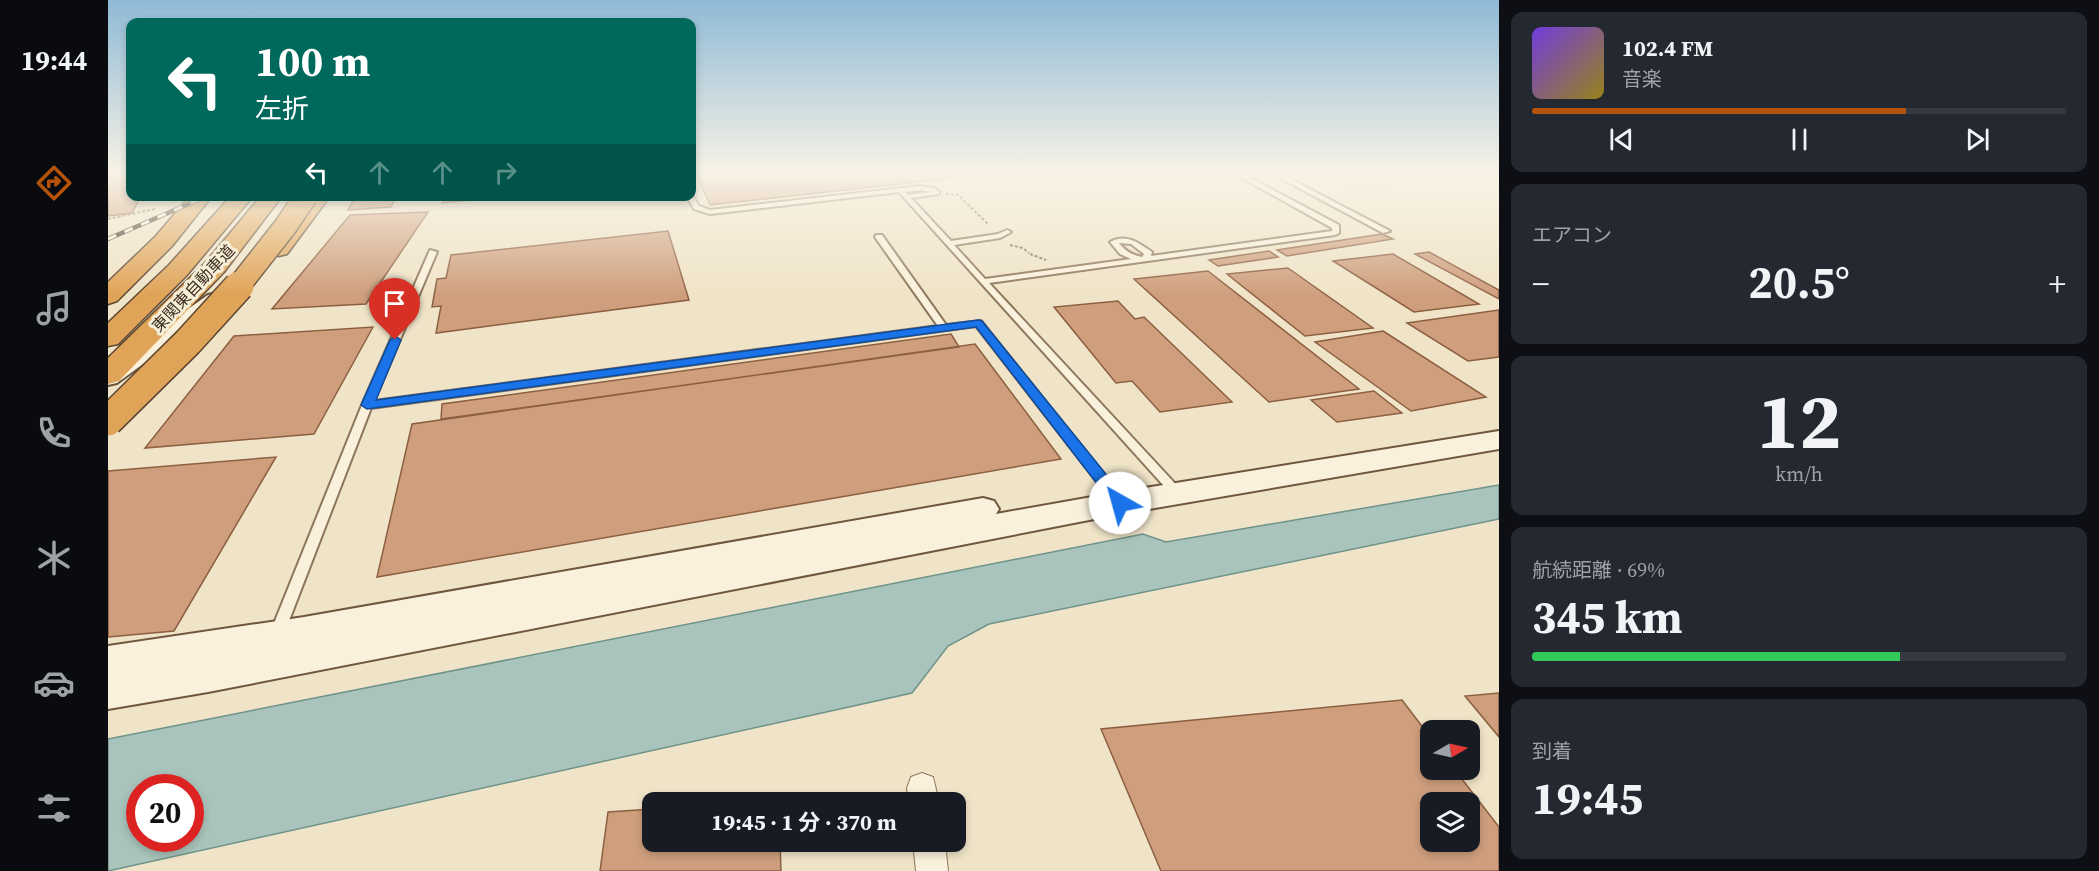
<!DOCTYPE html>
<html lang="ja">
<meta charset="utf-8">
<style>
:root{--surface:#171b24;--page:#242831;--text:#f1f3f6;--muted:#9ea1a6;--line:#363941;--accent:#b45309}
body{margin:0;font-family:"Source Serif 4","Noto Sans JP",serif;background:var(--page);color:var(--text);height:100vh;display:flex;flex-direction:column;font-size:22px;white-space:nowrap}
*{box-sizing:border-box;margin:0}
p{font-size:20px;color:var(--muted)}
.icon{flex:none;width:33px;height:33px;fill:none;stroke:currentColor;stroke-width:2;stroke-linecap:round;stroke-linejoin:round}
.map{position:relative;flex:1;overflow:hidden}
.side{display:flex;flex-direction:column;gap:12px;padding:12px;background:#0d0f14;width:600px}
.side>*{flex:none}
.guide{position:absolute;left:18px;top:18px;width:570px;height:183px;border-radius:12px;box-shadow:0 3px 9px #0003;background:#00695c;color:#fff;overflow:hidden}
.needle{width:39px;rotate:81deg}
.controls{position:absolute;left:1312px;top:720px;display:grid;gap:12px}
.controls a{display:grid;place-items:center;width:60px;height:60px;border-radius:12px;background:var(--surface);box-shadow:0 3px 9px #0003;font-size:30px}
.speed{position:absolute;left:18px;top:774px;display:flex;gap:12px;font-size:30px;font-weight:700;text-align:center}
.speed>*{display:grid;place-content:center;width:78px;height:78px;border-radius:50%;background:var(--surface);box-shadow:0 3px 9px #0003;line-height:1}
.speed .limit{border:9px solid #d22;background:#fff;color:#111}
.pin{position:absolute;display:grid;place-items:center;width:51px;height:51px;color:#fff;margin:-62px -26px;border-radius:50% 50% 50% 0;rotate:-45deg;box-shadow:0 0 6px #0007}
.pin .icon{rotate:45deg}
.me{position:absolute;width:66px;margin:-33px;rotate:322deg;stroke-linejoin:round;filter:drop-shadow(0 0 4px #0008)}
.turn{display:flex;align-items:center;gap:21px;height:126px;padding:0 30px;font-size:27px}
.turn .icon{width:78px;height:78px;stroke-width:2.5}
.turn b{display:block;font-size:42px;line-height:51px}
.lanes{display:flex;align-items:center;height:57px;padding:0 30px;background:#0003;justify-content:center;gap:30px;direction:ltr}
.lanes .off{opacity:.35}
.big{font-size:45px;font-weight:700;line-height:1.1}
.side .card{flex:1;display:flex;flex-direction:column;justify-content:center;gap:9px;min-width:0;padding:0 21px;border-radius:12px;background:var(--page)}
.side .dial{align-items:center;gap:0}
.dial b{font-size:78px;line-height:1}
.song{display:flex;align-items:center;gap:18px}
.cover{width:72px;height:72px;border-radius:9px;background:linear-gradient(135deg,hsl(260 70% 55%),hsl(50 70% 35%))}
.played{height:6px;border-radius:3px;background:linear-gradient(90deg,var(--accent) 70%,var(--line) 70%)}
.keys{display:flex;justify-content:space-around;direction:ltr}
.heat{display:flex;justify-content:space-between;align-items:center;font-size:33px;direction:ltr}
.charge{height:9px;border-radius:4px;background:linear-gradient(90deg,#34c759 69%,var(--line) 0)}
.trip{position:absolute;left:534px;top:792px;width:324px;height:60px;border-radius:12px;background:var(--surface);box-shadow:0 3px 9px #0003;font-weight:700;line-height:60px;text-align:center}
main{display:flex;flex:1;min-height:0}
.dock{display:flex;flex-direction:column;width:108px;justify-content:space-around;align-items:center;background:#090b0e;color:var(--muted)}
.dock .icon{width:42px;height:42px}
.dock .selected{color:var(--accent)}
.dock b{font-size:27px;color:var(--text)}
.map>svg:first-child{display:block}
</style>
<main>
<nav class="dock">
<b>19:44</b>
<svg class="icon selected" aria-label="directions" viewBox="0 0 24 24"><path d="M12 3l9 9-9 9-9-9zM9 14v-3h6M13 9l2 2-2 2"/></svg>
<svg class="icon" aria-label="music" viewBox="0 0 24 24"><path d="M9 18V5l10-2v13"/><circle cx="6" cy="18" r="3"/><circle cx="16" cy="16" r="3"/></svg>
<svg class="icon" aria-label="phone" viewBox="0 0 24 24"><path d="M5 4h4l2 5-3 2q2 4 5 5l2-3 5 2v4C11 20 4 13 5 4z"/></svg>
<svg class="icon" aria-label="climate" viewBox="0 0 24 24"><path d="M12 3v18M4 7l16 10M4 17L20 7"/></svg>
<svg class="icon" aria-label="car" viewBox="0 0 24 24"><path d="M5 17H2v-5l4-1 3-4h7l3 4 3 1v5h-3M9 17h6M6 11h13"/><circle cx="7" cy="17" r="2"/><circle cx="17" cy="17" r="2"/></svg>
<svg class="icon" aria-label="filters" viewBox="0 0 24 24"><path d="M4 7h16M4 17h16"/><circle cx="9" cy="7" r="2"/><circle cx="15" cy="17" r="2"/></svg>
</nav>
<div class="map">
<svg width="1391" height="871" viewBox="0 0 1391 871">
<rect width="100%" height="100%" fill="#f0e4c8"/>
<path fill="#e6deb5" d="M 1180,173 L 1282,173 L 1272,177 L 1286,188 L 1255,195 L 1226,181 L 1195,181 Z"/>
<path fill="#a9c4bc" stroke="#6f938a" stroke-width="1.5" fill-rule="evenodd" d="M 1391,485 L 1391,519 L 881,624 L 840,646 L 804,693 L 0,871 L 0,739 L 1035,534 L 1058,542 ZM 32,788 L 82,788 L 82,838 L 32,838 Z"/>
<path fill="#cf9f7d" stroke="#8d5f41" stroke-width="1.5" fill-rule="evenodd" d="M 588,173 L 841,173 L 846,178 L 602,205 Z
M 22,174 L 22,196 L 33,196 L 24,213 L 0,216 L 0,176 Z
M 248,196 L 288,196 L 283,207 L 240,210 Z
M 337,196 L 404,196 L 334,203 Z
M 320,212 L 258,304 L 164,309 L 242,215 Z
M 560,231 L 581,300 L 328,333 L 333,306 L 324,307 L 329,279 L 338,278 L 343,255 Z
M 1274,234 L 1285,239 L 1179,256 L 1169,250 Z
M 1161,251 L 1170,257 L 1110,266 L 1101,260 Z
M 1321,252 L 1391,290 L 1391,299 L 1307,254 Z
M 1285,254 L 1371,304 L 1306,312 L 1225,261 Z
M 1180,268 L 1265,328 L 1197,336 L 1119,274 Z
M 1100,271 L 1251,389 L 1161,402 L 1026,279 Z
M 1010,301 L 1027,319 L 1036,317 L 1124,402 L 1052,412 L 1024,381 L 1008,383 L 946,307 Z
M 1391,310 L 1391,357 L 1360,361 L 1299,323 Z
M 265,327 L 206,434 L 37,448 L 126,336 Z
M 1275,331 L 1378,397 L 1303,411 L 1207,342 Z
M 843,334 L 851,347 L 333,419 L 334,404 Z
M 867,344 L 953,459 L 269,577 L 304,424 Z
M 1266,391 L 1294,413 L 1229,422 L 1203,400 Z
M 168,457 L 66,631 L 0,637 L 0,471 Z
M 1391,693 L 1391,737 L 1357,696 Z
M 1294,700 L 1323,738 L 1323,770 L 1347,770 L 1391,827 L 1391,871 L 1053,871 L 993,729 ZM 1323,802 L 1362,802 L 1362,842 L 1323,842 Z
M 544,809 L 544,842 L 672,842 L 673,871 L 492,871 L 500,812 Z"/>
<g fill="none" stroke-linecap="round" stroke-linejoin="round">
<defs>
<path id="lane" d="M 1125,173 L 1133,173 L 1231,225 L 1231,233 L 1227,235 L 881,283 L 1073,490 L 1075,493 L 1073,496 L 1065,496 L 791,192 L 602,214 L 586,209 L 578,196 L 584,196 L 584,195 L 591,206 L 602,210 L 812,186 L 826,188 L 831,192 L 831,194 L 803,198 L 843,241 L 890,234 L 899,230 L 903,232 L 892,238 L 846,245 L 877,279 L 1023,259 L 1012,254 L 1002,242 C 1018,233 1031,243 1044,252 L 1043,256 L 1224,231 L 1224,228 ZM 812,190 L 823,192 L 800,195 L 797,192 ZM 1011,243 L 1023,244 L 1036,254 L 1034,257 C 1024,255 1017,251 1011,243 Z
M 1163,173 L 1171,173 L 1282,231 L 1275,233 Z
M 768,235 L 774,235 L 838,325 L 873,321 L 1016,500 L 1018,503 L 1016,506 L 1008,506 L 868,326 L 263,408 L 177,631 L 175,635 L 170,637 L 165,635 L 163,631 L 254,405 L 322,250 L 329,252 L 266,401 L 830,326 L 767,237 Z"/>
<path id="street" d="M 814,773 L 825,777 L 831,802 L 801,802 L 799,788 L 803,777 Z
M 805,842 L 837,842 L 840,871 L 808,871 Z"/>
<path id="secondary" d="M 108,293 L 116,295 L 119,300 L 116,305 L 9,383 L 0,385 L 0,365 L 100,295 Z
M 1391,431 L 1391,449 L 1012,514 L 100,692 L 0,709 L 0,646 L 196,617 L 875,498 L 886,501 L 891,509 L 888,514 L 1012,492 Z"/>
<path id="highway" d="M 82,196 L 104,196 L 64,246 L 9,301 L 0,304 L 0,282 L 48,236 Z
M 123,196 L 145,196 L 79,275 L 10,344 L 0,346 L 0,323 L 61,265 Z
M 153,196 L 174,196 L 116,272 L 11,381 L 0,384 L 0,358 L 98,262 Z
M 201,196 L 222,196 L 179,254 L 171,256 L 163,254 L 159,249 Z"/>
</defs>
<use href="#lane" stroke="#8d765c" stroke-width="4"/>
<use href="#street" stroke="#8d765c" stroke-width="2"/>
<use href="#secondary" stroke="#6f573f" stroke-width="4"/>
<use href="#highway" stroke="#5b4430" stroke-width="3"/>
<path stroke="#8d765c" stroke-width="2" stroke-dasharray="3 2" stroke-linecap="butt" d="M 838,194 L 850,195 L 881,225
M 0,219 L 47,209
M 902,245 L 915,248 L 921,253
M 922,254 L 938,260"/>
<use href="#lane" fill="#faf1dc" fill-rule="evenodd"/>
<use href="#street" fill="#faf1dc" fill-rule="evenodd"/>
<use href="#secondary" fill="#faf1dc" fill-rule="evenodd"/>
<use href="#highway" fill="#e0a458" fill-rule="evenodd"/>
<defs>
<path id="rail" d="M 0,239 L 99,196"/>
</defs>
<use href="#rail" stroke="#3d2e20" stroke-width="4.5"/>
<use href="#rail" stroke="#f7eed8" stroke-width="3" stroke-dasharray="9" stroke-linecap="butt"/>
<defs>
<path id="highway-bridge-far1" d="M 129,288 L 177,227 L 198,196"/>
<path id="highway-bridge" d="M 0,421 L 80,342 L 131,286"/>
</defs>
<use href="#highway-bridge-far1" stroke="#5b4430" stroke-width="25" stroke-linecap="butt"/>
<use href="#highway-bridge" stroke="#5b4430" stroke-width="32" stroke-linecap="butt"/>
<use href="#highway-bridge-far1" stroke="#e0a458" stroke-width="22"/>
<use href="#highway-bridge" stroke="#e0a458" stroke-width="29"/>
</g>
<linearGradient id="sky" x2="0" y2="1"><stop stop-color="#8fbad6"/><stop offset="0.59" stop-color="#f8f3e6"/><stop offset="1" stop-color="#f8f3e6" stop-opacity="0"/></linearGradient>
<rect width="1391" height="295" fill="url(#sky)"/>
<path fill="#1a73e8" stroke="#114b97" stroke-width="1.5" d="M 870,320 L 874,321 L 1018,499 L 1020,503 L 1018,507 L 1007,507 L 868,327 L 259,409 L 253,405 L 282,340 L 287,336 L 293,340 L 268,400 Z"/>
<g text-anchor="middle" stroke-width="6" stroke-linejoin="round" paint-order="stroke">
<g font-size="16" fill="#3d2e20" stroke="#f7eed8">
<text transform="translate(85 288) rotate(-47)" y="6">東関東自動車道</text>
</g>
</g>
</svg>
<div class="controls">
<a><svg class="needle" viewBox="-14 -14 28 28"><path d="M0-13l5 13h-10z" fill="#e53935"/><path d="M0 13l5-13h-10z" fill="#9ea1a6"/></svg></a>
<a><svg class="icon" aria-label="layers" viewBox="0 0 24 24"><path d="M12 4l9 5-9 5-9-5zM3 14l9 5 9-5"/></svg></a>
</div>
<div class="speed"><div class="limit">20</div></div>
<div class="pin" style="left:287px;top:340px;background:#d93025"><svg class="icon" aria-label="arrive" viewBox="0 0 24 24"><path d="M6 21V4h12l-3 4 3 4H6"/></svg></div>
<svg class="me" style="left:1012px;top:503px" viewBox="-20 -20 40 40"><circle r="19" fill="#fff"/><path d="M0-13L10 11 0 6-10 11z" fill="#1a73e8"/></svg>
<div class="trip">19:45 · 1 分 · 370 m</div>
<div class="guide">
<div class="turn"><svg class="icon" aria-label="left" viewBox="0 0 24 24"><path d="M17 20v-9H6M10 6l-5 5 5 5"/></svg><div><b>100 m</b>左折</div></div>
<div class="lanes"><svg class="icon" aria-label="left" viewBox="0 0 24 24"><path d="M17 20v-9H6M10 6l-5 5 5 5"/></svg><svg class="icon off" aria-label="ahead" viewBox="0 0 24 24"><path d="M12 20V5M6 11l6-6 6 6"/></svg><svg class="icon off" aria-label="ahead" viewBox="0 0 24 24"><path d="M12 20V5M6 11l6-6 6 6"/></svg><svg class="icon off" aria-label="right" viewBox="0 0 24 24"><path d="M7 20v-9h11M14 6l5 5-5 5"/></svg></div>
</div>
</div>
<section class="side">
<div class="card">
<div class="song"><i class="cover"></i><div><b>102.4 FM</b><p>音楽</p></div></div>
<div class="played"></div>
<div class="keys"><svg class="icon" aria-label="previous" viewBox="0 0 24 24"><path d="M18 5L8 12l10 7zM5 5v14"/></svg><svg class="icon" aria-label="pause" viewBox="0 0 24 24"><path d="M8 5v14M16 5v14"/></svg><svg class="icon" aria-label="next" viewBox="0 0 24 24"><path d="M6 5l10 7-10 7zM19 5v14"/></svg></div>
</div>
<div class="card"><p>エアコン</p>
<div class="heat"><a>−</a><b class="big">20.5°</b><a>+</a></div>
</div>
<div class="card dial"><b>12</b><p>km/h</p></div>
<div class="card"><p>航続距離 · 69%</p><b class="big">345 km</b><div class="charge"></div></div>
<div class="card"><p>到着</p><b class="big">19:45</b></div>
</section>
</main>
